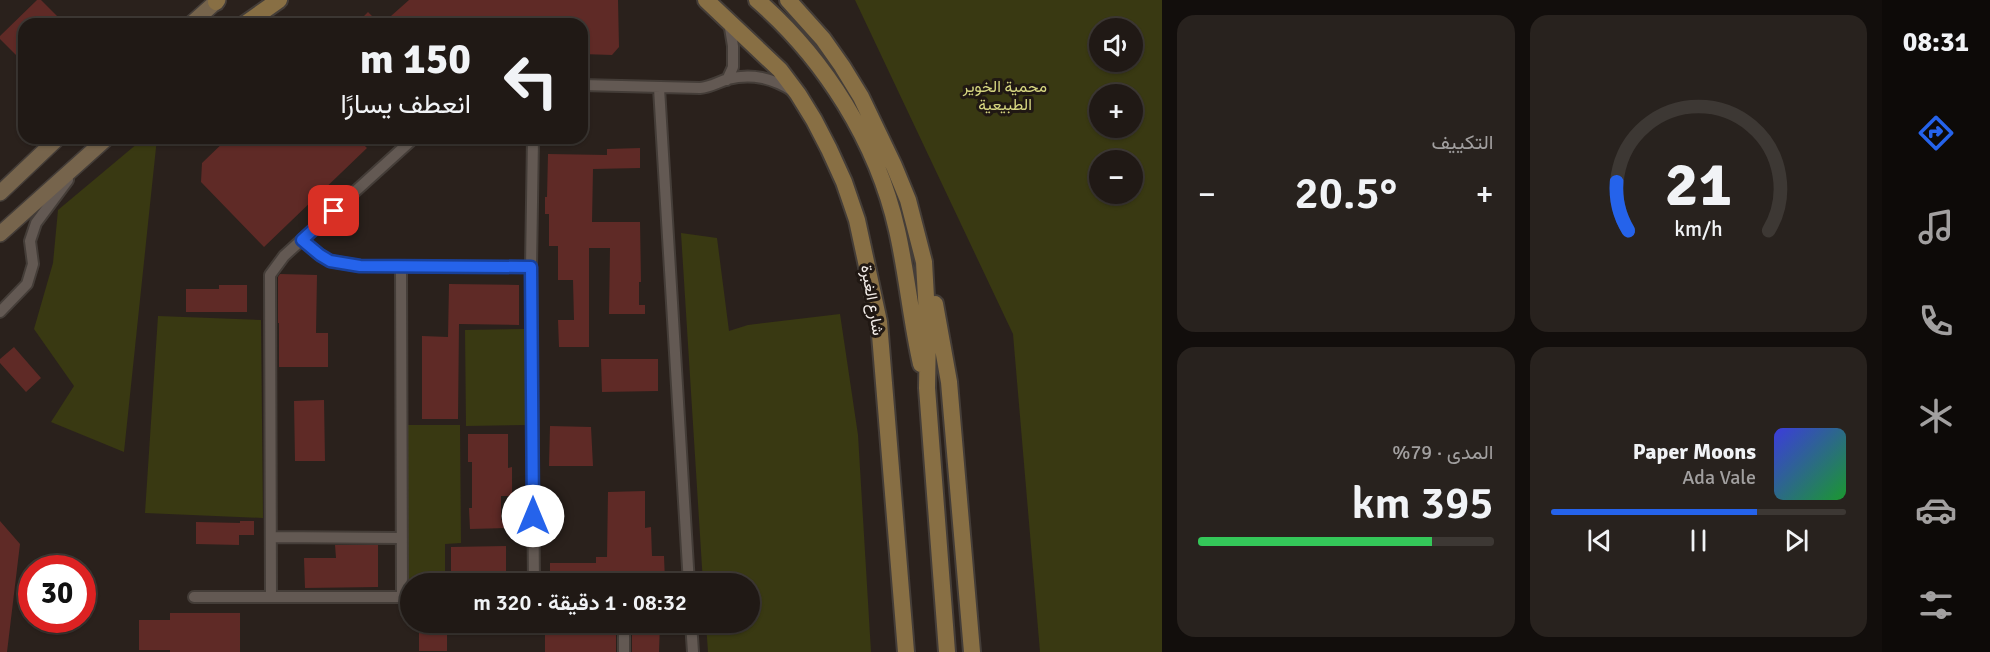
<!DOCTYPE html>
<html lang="ar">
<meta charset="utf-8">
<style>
:root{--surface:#201915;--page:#28221e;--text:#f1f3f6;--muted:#a2a0a0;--line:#3d3834;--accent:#2563eb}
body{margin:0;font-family:Signika,Vazirmatn,sans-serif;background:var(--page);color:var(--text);direction:rtl;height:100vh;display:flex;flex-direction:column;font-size:22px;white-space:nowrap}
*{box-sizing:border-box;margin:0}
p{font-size:20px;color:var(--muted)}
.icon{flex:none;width:33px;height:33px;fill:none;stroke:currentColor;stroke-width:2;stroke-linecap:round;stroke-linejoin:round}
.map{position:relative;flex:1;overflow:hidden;direction:ltr}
.side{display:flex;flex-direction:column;gap:15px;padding:15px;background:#120e0c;width:720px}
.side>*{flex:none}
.hud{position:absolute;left:18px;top:18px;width:570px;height:126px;border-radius:18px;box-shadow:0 2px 4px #0004,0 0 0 2px var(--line);direction:rtl;background:#201915;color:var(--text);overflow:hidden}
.fabs{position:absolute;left:1089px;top:18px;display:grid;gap:12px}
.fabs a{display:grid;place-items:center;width:54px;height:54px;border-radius:50%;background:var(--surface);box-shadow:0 2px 4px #0004,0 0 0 2px var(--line);font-size:30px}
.speed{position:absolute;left:18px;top:555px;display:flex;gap:12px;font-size:30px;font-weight:700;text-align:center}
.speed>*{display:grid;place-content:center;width:78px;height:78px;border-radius:50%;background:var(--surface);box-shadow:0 2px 4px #0004,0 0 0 2px var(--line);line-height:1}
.speed .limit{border:9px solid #d22;background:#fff;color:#111}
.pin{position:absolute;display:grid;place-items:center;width:51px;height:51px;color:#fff;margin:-26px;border-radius:12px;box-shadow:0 3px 9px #0006}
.me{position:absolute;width:66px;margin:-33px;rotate:0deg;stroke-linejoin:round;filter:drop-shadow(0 0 4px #0008)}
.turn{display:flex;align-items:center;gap:21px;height:126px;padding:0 18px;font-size:27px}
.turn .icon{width:78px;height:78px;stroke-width:2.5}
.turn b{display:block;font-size:42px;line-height:51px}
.big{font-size:45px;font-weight:600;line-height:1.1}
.side .card{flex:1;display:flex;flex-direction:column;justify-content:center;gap:9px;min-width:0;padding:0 21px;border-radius:18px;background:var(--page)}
.side .dial{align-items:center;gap:0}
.dial svg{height:156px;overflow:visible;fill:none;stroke:var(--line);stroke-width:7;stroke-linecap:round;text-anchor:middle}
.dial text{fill:var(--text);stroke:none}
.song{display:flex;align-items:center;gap:18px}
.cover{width:72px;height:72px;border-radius:9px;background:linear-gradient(135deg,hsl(240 70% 55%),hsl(130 70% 35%))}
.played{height:6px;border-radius:3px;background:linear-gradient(90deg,var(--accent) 70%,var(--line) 70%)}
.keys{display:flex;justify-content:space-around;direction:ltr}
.heat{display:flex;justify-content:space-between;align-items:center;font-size:33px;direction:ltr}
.charge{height:9px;border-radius:4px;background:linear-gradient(90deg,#34c759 79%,var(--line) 0)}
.side .tiles{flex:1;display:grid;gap:15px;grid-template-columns:repeat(2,1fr)}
.trip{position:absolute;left:400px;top:573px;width:360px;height:60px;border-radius:30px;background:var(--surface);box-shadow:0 2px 4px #0004,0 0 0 2px var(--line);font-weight:600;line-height:60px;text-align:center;direction:rtl}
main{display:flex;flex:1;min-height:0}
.tab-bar{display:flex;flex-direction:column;width:108px;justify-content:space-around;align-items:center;background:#0d0a08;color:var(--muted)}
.tab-bar .icon{width:42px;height:42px}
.tab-bar .selected{color:var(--accent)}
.tab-bar b{font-size:27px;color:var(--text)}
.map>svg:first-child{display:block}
</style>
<main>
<nav class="tab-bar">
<b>08:31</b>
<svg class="icon selected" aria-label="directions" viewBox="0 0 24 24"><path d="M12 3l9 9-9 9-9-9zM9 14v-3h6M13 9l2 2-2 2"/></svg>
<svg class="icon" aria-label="music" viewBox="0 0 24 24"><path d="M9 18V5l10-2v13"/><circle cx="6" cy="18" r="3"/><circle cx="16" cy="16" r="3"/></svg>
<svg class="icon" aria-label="phone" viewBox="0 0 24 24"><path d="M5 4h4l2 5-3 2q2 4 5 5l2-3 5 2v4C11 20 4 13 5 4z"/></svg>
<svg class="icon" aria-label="climate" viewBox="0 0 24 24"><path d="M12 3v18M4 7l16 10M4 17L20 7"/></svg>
<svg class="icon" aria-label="car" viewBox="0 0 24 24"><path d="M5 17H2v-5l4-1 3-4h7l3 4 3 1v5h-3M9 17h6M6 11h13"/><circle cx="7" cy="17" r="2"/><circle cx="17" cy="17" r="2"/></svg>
<svg class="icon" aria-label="filters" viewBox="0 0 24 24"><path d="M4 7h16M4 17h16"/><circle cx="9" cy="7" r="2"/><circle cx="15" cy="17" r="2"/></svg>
</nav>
<section class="side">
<div class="tiles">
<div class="card dial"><svg viewBox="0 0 100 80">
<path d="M14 69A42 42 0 1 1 86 69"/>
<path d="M14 69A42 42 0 0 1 8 44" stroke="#2563eb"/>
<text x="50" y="56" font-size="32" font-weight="700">21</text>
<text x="50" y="72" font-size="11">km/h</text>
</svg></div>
<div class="card"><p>التكييف</p>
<div class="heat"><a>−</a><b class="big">20.5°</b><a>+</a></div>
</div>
<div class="card">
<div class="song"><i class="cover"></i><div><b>Paper Moons</b><p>Ada Vale</p></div></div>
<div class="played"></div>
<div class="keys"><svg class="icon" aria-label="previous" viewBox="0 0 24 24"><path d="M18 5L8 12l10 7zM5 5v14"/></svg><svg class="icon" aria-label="pause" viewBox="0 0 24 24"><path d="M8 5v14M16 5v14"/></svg><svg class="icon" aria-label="next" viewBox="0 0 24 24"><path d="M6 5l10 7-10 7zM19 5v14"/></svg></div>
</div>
<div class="card"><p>المدى · 79%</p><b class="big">395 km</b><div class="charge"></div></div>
</div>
</section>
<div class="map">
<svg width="1162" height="652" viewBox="0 0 1162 652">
<rect width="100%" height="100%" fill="#2a211c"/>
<path fill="#393912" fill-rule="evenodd" d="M 855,0 L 1162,0 L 1162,652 L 1040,652 L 1013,334 ZM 1132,28 L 1132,62 L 1100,62 L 1100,28 ZM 1132,94 L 1132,128 L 1100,128 L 1100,94 ZM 1132,160 L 1132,194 L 1100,194 L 1100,160 Z
M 144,138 L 157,138 L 124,452 L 51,422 L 74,386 L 34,329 L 53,263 L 58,210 Z
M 681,233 L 717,238 L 729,331 L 748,325 L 840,314 L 858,435 L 871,652 L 708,652 L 706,623 L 750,622 L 750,584 L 703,583 Z
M 158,316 L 261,320 L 263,518 L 145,513 Z
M 525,329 L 526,425 L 466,426 L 465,330 Z
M 407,425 L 460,425 L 461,543 L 445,544 L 445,583 L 411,584 L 411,589 L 408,585 Z"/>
<path fill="#5f2a26" d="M 37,0 L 41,0 L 65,24 L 24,24 L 24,63 L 0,39 L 0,36 Z
M 409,0 L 618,0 L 619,47 L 612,55 L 582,54 L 582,24 L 382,24 Z
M 368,12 L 380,24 L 356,24 Z
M 228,138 L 357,138 L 367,148 L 264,247 L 201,182 L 202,163 Z
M 640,148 L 640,168 L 593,169 L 592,222 L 640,222 L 641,282 L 639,282 L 639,305 L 645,305 L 645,314 L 609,314 L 610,248 L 589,248 L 589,347 L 559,347 L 558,320 L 574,320 L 573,280 L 558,280 L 558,246 L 549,246 L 549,214 L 545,214 L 545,197 L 547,197 L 548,154 L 607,155 L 607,149 Z
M 280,274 L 317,275 L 316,333 L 328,333 L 328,367 L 279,367 L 279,323 L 278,323 L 278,277 Z
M 449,284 L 519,285 L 519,325 L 459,324 L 458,419 L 422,419 L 422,336 L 448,337 Z
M 219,285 L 247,285 L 247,312 L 186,312 L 186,289 L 219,289 Z
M 14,347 L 41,378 L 26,392 L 0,363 L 0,359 Z
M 601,359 L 658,359 L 658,391 L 602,392 Z
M 324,400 L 325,461 L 295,461 L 294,401 Z
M 550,426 L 591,427 L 593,466 L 549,466 Z
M 468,434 L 508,434 L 508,468 L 512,467 L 512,496 L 501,496 L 501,520 L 507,519 L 507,528 L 470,529 L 469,508 L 472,508 L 472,462 L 468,462 Z
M 645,491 L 645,528 L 651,527 L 652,556 L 664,556 L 665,581 L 550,584 L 550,563 L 596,563 L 596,557 L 607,557 L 608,492 Z
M 0,521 L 20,544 L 7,652 L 0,652 Z
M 240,521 L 254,521 L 254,535 L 239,535 L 239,545 L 196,544 L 196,522 L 240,523 Z
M 335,545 L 378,545 L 378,587 L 305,588 L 304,558 L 336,558 Z
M 506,546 L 506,579 L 451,580 L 451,547 Z
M 170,613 L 240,613 L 240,652 L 170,652 L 170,650 L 139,650 L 139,620 L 170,620 Z
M 419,622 L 447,622 L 447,651 L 419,651 Z
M 545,622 L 616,622 L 616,652 L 545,652 Z
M 632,622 L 660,622 L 659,652 L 632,652 Z"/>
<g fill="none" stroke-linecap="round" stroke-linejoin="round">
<defs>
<path id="street" d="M 727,80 L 733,67 L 733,46 L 729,22
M 582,85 L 700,88 C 711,87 718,82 728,79 C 752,73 772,78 793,91
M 659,88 L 689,584
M 533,138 L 531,267 L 534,584
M 302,240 L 320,255 L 330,261 L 360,266 L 531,267
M 401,267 L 402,597
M 0,312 L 27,284 L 33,264 L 30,241 L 36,223 L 68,180
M 271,537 L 401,538
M 194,597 L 411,597
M 271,597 L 270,275 L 284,256 L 414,138
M 691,622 L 693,652
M 624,652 L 624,622"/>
<path id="secondary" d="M 191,24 L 218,0
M 0,193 L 58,138
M 0,234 L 107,138"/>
<path id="primary" d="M 706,0 L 780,70 L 798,94 L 814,120 L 829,149 L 844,182 L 857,220 L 879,322 L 906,652
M 757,0 C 825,59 877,142 897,230 C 907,274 911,320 921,364
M 788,0 L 823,39 L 842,66 L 861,97 L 894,166 L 908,200 L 924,262 L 928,333 L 927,388 L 947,652
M 216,2 L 217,0
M 245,24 L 279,0
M 935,304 L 949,382 L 972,652"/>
</defs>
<use href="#street" stroke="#443d38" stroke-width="14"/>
<use href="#secondary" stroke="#443d38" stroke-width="18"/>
<use href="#primary" stroke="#443d38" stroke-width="20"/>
<use href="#street" stroke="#635953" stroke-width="10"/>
<use href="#secondary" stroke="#76644c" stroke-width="15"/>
<use href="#primary" stroke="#886f44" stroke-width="16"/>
</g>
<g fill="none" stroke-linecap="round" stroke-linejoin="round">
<defs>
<path id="route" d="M 334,211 L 302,240 L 320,255 L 330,261 L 360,266 L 531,267 L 533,516"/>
</defs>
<use href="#route" stroke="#184099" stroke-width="15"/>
<use href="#route" stroke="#2563eb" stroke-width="10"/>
</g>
<g text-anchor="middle" stroke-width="6" stroke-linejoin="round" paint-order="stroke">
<g font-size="16" fill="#d7d781" stroke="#201813">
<text x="1005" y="92">محمية الخوير<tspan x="1005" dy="18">الطبيعية</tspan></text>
</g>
<g font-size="16" fill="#f4eeea" stroke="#201813">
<text transform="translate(873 300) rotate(80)" y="6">شارع الغبرة</text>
</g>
</g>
</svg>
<div class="fabs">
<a><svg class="icon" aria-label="sound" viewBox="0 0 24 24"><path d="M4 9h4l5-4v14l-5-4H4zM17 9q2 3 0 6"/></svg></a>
<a>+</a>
<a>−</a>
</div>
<div class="speed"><div class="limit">30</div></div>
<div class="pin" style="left:334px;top:211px;background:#d93025"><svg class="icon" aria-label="arrive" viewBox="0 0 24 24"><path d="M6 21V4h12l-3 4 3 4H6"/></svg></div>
<svg class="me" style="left:533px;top:516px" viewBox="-20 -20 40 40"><circle r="19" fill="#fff"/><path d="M0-13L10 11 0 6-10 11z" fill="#2563eb"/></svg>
<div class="trip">08:32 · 1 دقيقة · 320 m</div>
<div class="hud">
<div class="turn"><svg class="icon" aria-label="left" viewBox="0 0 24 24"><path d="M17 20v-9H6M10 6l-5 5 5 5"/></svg><div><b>150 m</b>انعطف يسارًا</div></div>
</div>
</div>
</main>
